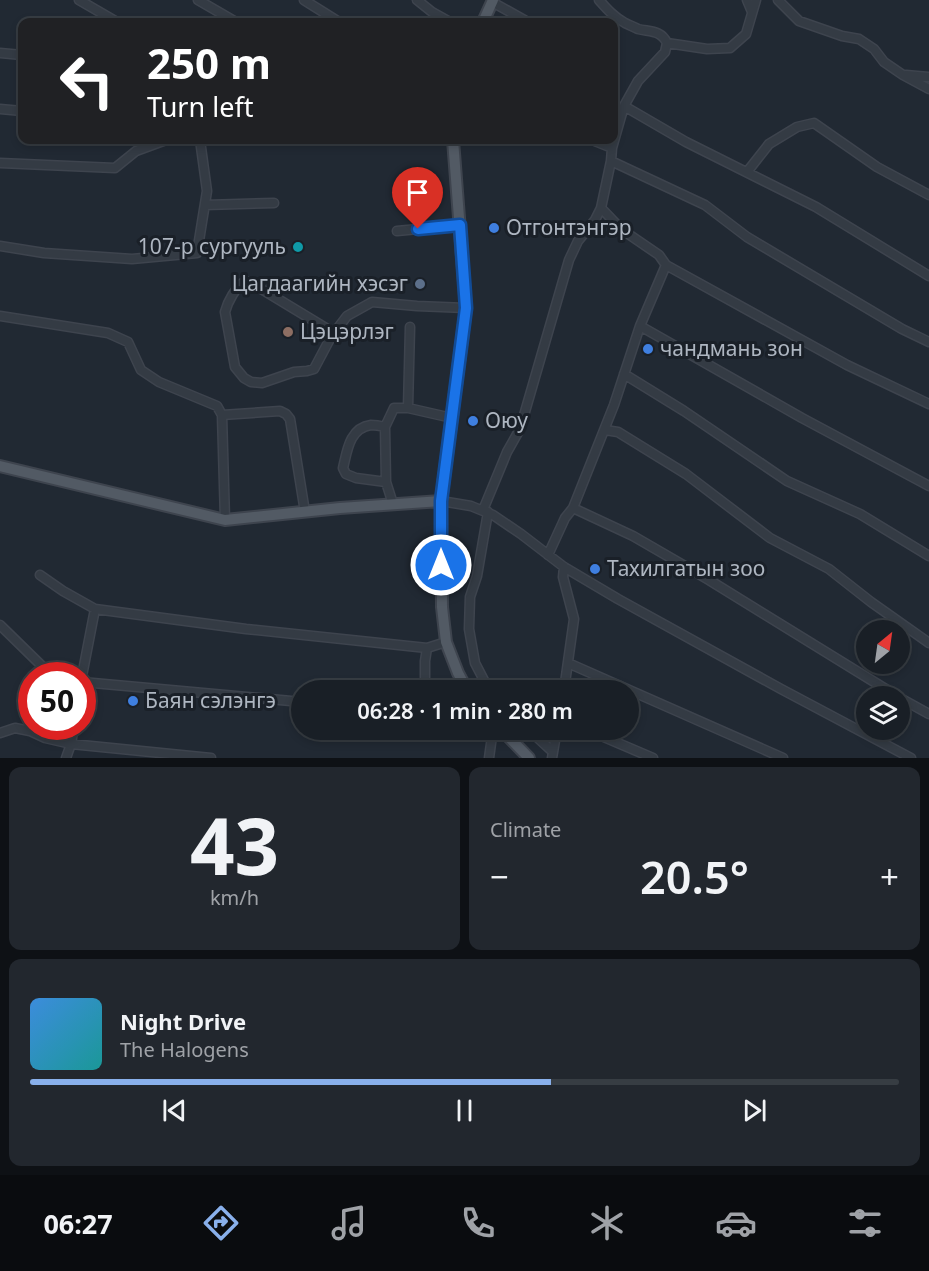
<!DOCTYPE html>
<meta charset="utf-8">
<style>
:root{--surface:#191f26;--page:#22272e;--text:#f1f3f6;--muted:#9fa2a7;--line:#373d43;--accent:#89b0eb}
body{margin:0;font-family:"Noto Sans",sans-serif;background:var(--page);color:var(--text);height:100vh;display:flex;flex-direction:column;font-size:22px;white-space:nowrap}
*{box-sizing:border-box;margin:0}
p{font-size:20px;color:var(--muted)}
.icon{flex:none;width:33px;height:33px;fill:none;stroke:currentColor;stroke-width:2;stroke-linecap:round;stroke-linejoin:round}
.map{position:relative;height:758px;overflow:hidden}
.panel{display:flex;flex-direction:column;gap:9px;padding:9px;background:#0e1115;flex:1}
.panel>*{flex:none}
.hud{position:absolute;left:18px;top:18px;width:600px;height:126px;border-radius:12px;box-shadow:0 3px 9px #0003,0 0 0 2px var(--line);background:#202124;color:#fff;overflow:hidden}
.needle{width:39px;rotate:29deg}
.buttons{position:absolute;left:856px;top:620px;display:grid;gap:12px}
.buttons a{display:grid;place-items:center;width:54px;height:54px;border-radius:50%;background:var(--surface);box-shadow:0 3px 9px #0003,0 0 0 2px var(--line);font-size:30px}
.speed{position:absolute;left:18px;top:662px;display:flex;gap:12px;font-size:30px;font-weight:700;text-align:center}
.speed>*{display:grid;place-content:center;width:78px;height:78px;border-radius:50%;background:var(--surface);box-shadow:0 3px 9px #0003,0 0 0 2px var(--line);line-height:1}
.speed .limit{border:9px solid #d22;background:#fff;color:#111}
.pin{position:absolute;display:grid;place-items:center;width:51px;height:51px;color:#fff;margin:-62px -26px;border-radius:50% 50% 50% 0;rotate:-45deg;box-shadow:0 0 6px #0007}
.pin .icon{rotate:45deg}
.me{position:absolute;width:66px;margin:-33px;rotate:0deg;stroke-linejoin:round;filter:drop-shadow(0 0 4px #0008)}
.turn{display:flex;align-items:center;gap:21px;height:126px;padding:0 30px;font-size:27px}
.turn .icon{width:78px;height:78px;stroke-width:2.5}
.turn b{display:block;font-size:42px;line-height:51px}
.big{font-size:45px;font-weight:600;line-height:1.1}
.panel .card{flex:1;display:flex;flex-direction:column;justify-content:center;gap:9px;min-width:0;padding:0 21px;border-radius:12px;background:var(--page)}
.panel .dial{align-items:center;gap:0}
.dial b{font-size:78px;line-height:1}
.song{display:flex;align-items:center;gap:18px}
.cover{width:72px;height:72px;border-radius:9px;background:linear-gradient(135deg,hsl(210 70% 55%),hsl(180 70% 35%))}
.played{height:6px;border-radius:3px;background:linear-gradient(90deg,var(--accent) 60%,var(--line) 60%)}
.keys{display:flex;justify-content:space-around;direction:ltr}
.heat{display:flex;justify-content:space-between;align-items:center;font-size:33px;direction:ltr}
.panel .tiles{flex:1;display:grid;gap:9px;grid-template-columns:1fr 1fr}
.card:last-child{grid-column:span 2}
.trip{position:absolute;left:291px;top:680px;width:348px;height:60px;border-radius:30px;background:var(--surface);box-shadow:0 3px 9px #0003,0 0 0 2px var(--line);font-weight:600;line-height:60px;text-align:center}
.dock{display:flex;height:96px;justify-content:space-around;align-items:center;background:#0a0c0f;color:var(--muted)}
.dock .icon{width:42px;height:42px}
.dock .active{color:var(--accent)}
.dock b{font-size:27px;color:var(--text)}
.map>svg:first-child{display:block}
</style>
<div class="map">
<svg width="929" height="758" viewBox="0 0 929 758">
<rect width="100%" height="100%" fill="#212933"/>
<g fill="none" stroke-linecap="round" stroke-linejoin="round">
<defs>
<path id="minor" d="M 79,0 L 117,22
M 198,0 L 236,22
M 304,0 L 339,22
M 417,0 L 432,12 L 450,22
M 747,0 L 752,12
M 778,0 L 799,21 L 842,36 L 859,39 L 874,49 L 884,62 L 903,75 L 929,89
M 492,2 L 528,22
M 667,43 L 707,49 L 730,48 L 746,34 L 756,0
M 0,53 L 22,55
M 906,75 L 929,77
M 624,106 L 686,142 L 816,207 L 929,276
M 0,109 L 22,111
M 592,140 L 612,148
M 611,161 L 705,205 L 747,237 L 902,329 L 929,342
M 0,163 L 115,168 L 136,151 L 166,140
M 747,172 L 769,144 L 797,127 L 814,123 L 877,167 L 929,195
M 205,205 L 274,203
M 397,231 L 460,225
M 0,246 L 44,253 L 132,259 L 197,253 L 207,191 L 200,140
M 666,265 L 847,365 L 929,404
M 0,316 L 108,333 L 128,342 L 141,370 L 159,382 L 217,406 L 222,415 L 225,520
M 640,326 L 802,418 L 929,486
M 334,333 L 253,284 L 245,281 C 235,288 228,301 225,312 L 235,367 L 244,378 L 251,382 L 262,383 L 294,372 L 307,371 L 314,369 L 331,337 L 347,316 L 372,302 L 417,306 L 466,308
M 624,374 L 684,411 L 787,481 L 860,514 L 929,556
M 408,408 L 410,327
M 222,415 L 280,411 L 286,414 L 290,419 L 305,512
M 385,427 C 381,426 375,425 371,425 C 349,428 347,452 343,468 L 346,474 L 356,478 L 386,482
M 605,430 L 618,432 L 686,474 L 770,538 L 829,569 L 871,602 L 929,643
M 441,501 L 471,506 L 493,515 L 521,534 L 564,567 L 618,599 L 781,689 L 911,758
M 393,504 L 386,482 L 385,427 L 394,408 L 408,408 L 452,418
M 573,508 L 633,536 L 709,580 L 897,696
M 483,510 L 507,452 L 520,429 L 569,260 L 578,241 L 595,220 L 601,208
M 488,512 L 477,576 L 470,597 L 469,629 L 475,663 L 489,690
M 548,555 L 565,518 L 573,508 L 614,405 L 640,326 L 666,265 L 659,255 L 621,229 L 601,208 L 611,161 L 612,148 L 624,106 L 638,81 L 665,52 L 667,43 C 661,30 650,32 638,29 C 634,27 629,25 625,23 C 614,17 607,9 599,0
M 40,575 L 63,591 L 95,609
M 0,625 L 44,668 L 63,675
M 568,663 L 783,758
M 82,676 L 95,609 L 246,629 L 427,648
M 82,682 L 302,702
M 425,690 L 425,661 L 427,648 L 446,642
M 564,690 L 574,619 L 563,577 L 564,567
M 900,698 L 929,714
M 528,729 L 553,752
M 585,729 L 653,758
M 0,733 L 15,728 L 30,731 L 45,738 L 71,744 L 211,758
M 66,758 L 71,744 L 74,726
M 489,758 L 493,729
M 552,758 L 557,729"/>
<path id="major" d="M 483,22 L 493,0
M 453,140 L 466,308 L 441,501 L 442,607 L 446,642 L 458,673 L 467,690
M 0,466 L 225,520 L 340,508 L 441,501
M 501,729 L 529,758"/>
</defs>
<use href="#minor" stroke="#3e444e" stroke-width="11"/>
<use href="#major" stroke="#3e444e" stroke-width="14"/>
<use href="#minor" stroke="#343b44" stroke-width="8"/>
<use href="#major" stroke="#525a64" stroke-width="10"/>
</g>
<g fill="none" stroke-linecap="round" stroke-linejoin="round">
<defs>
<path id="route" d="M 418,229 L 460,225 L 466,308 L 441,501 L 441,565"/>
</defs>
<use href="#route" stroke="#114b97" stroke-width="15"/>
<use href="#route" stroke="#1a73e8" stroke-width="10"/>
</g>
<g fill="#3f7fe0" stroke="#1a2028" stroke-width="2">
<circle cx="494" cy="228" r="6"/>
<circle cx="648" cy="349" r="6"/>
<circle cx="473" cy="421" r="6"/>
<circle cx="595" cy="569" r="6"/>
<circle cx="133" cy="701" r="6"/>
</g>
<circle fill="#0f9aa8" stroke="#1a2028" stroke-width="2" cx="298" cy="247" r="6"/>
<circle fill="#5c6f8a" stroke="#1a2028" stroke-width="2" cx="420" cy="284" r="6"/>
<circle fill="#8d6e63" stroke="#1a2028" stroke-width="2" cx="288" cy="332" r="6"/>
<g text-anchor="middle" stroke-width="6" stroke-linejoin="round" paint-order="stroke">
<g font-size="21" fill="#aeb6c1" stroke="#1a2028" text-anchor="start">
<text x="506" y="235">Отгонтэнгэр</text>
<text x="286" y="254" text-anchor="end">107-р сургууль</text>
<text x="408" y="291" text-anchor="end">Цагдаагийн хэсэг</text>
<text x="300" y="339">Цэцэрлэг</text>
<text x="660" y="356">чандмань зон</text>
<text x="485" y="428">Оюу</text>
<text x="607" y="576">Тахилгатын зоо</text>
<text x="145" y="708">Баян сэлэнгэ</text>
</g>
</g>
</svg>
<div class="buttons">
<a><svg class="needle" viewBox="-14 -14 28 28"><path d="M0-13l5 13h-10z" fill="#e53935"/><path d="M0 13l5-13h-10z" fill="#9fa2a7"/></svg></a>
<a><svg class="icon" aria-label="layers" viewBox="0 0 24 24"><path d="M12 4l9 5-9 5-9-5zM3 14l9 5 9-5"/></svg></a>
</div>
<div class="speed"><div class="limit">50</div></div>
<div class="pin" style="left:418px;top:229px;background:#d93025"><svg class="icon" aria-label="arrive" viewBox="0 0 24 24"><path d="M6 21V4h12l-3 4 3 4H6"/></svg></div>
<svg class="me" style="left:441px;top:565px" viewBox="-20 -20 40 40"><circle r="17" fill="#1a73e8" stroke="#fff" stroke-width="3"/><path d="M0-11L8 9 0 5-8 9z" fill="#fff"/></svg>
<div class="trip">06:28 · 1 min · 280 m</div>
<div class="hud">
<div class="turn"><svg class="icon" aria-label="left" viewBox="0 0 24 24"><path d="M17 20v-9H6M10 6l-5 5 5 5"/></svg><div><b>250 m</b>Turn left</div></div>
</div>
</div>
<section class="panel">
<div class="tiles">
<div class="card dial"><b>43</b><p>km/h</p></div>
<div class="card"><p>Climate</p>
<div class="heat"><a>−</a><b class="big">20.5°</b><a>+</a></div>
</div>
<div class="card">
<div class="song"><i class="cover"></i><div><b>Night Drive</b><p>The Halogens</p></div></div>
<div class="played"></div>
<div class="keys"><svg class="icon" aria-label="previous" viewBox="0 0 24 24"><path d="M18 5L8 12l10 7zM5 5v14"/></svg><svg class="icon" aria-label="pause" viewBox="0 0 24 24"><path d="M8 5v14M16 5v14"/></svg><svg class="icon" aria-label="next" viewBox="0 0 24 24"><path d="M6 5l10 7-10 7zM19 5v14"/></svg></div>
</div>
</div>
</section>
<nav class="dock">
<b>06:27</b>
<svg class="icon active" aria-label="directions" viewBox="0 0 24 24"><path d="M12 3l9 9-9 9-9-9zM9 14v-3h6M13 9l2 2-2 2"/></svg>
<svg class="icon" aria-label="music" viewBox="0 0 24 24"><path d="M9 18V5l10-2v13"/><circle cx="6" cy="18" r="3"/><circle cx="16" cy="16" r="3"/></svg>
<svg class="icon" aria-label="phone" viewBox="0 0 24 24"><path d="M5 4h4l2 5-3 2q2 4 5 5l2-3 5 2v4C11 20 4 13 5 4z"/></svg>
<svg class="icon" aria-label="climate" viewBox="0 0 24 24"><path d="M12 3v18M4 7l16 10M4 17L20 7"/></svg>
<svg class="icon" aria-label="car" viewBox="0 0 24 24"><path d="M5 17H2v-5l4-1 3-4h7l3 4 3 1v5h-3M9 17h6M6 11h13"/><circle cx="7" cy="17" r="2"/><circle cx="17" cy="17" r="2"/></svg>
<svg class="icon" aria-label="filters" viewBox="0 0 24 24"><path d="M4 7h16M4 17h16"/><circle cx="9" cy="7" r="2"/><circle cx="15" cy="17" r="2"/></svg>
</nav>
